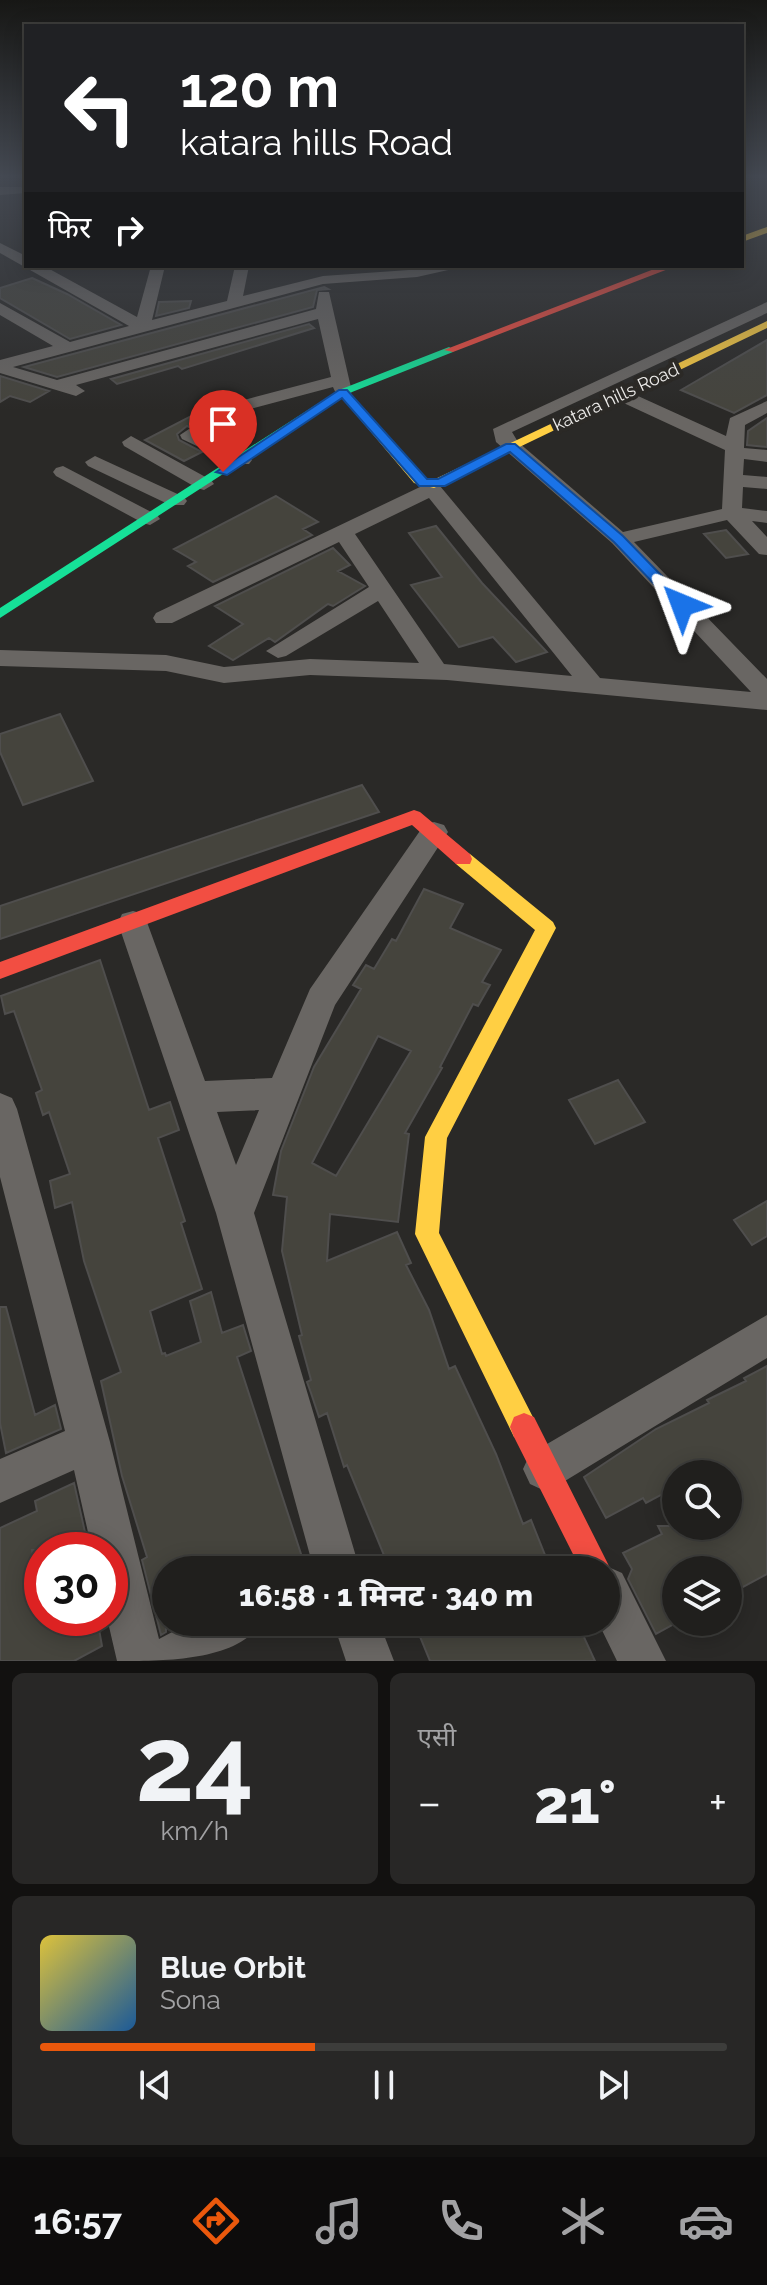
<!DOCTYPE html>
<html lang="hi">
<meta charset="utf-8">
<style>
:root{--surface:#201f1d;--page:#282726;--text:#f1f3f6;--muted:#a2a2a4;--line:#3d3d3b;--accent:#ea580c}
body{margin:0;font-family:Raleway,"Noto Sans Devanagari",sans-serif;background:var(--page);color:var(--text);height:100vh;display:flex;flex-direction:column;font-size:30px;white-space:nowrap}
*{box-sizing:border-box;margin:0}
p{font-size:26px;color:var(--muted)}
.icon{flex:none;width:44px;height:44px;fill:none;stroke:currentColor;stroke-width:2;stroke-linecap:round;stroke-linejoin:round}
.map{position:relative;height:1661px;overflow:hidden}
.sheet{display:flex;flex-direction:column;gap:12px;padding:12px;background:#121110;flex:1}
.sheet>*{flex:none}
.top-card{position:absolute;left:24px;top:24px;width:720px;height:244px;border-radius:0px;box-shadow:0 4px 20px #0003,0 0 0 2px var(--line);background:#202124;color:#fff;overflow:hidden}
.controls{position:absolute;left:662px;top:1460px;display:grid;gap:16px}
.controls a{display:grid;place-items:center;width:80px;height:80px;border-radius:50%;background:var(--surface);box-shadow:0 4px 20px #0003,0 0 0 2px var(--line);font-size:40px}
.speed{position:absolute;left:24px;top:1532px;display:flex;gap:16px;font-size:40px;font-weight:700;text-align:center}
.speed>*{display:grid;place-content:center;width:104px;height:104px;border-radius:50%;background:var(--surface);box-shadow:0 4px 20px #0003,0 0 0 2px var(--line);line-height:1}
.speed .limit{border:12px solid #d22;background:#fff;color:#111}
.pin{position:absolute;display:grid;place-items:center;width:68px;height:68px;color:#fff;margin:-82px -34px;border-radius:50% 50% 50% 0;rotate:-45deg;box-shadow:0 0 8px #0007}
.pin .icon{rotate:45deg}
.me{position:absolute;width:88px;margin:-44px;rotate:316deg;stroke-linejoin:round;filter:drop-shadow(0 0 6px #0008)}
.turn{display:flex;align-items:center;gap:28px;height:168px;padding:0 24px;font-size:36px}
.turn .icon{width:104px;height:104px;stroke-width:2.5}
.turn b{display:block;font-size:56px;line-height:68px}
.then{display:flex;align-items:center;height:76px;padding:0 24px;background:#0003;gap:16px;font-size:30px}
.big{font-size:60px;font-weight:800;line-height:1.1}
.sheet .widget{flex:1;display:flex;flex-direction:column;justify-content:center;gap:12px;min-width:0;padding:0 28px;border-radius:12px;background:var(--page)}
.sheet .dial{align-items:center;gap:0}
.dial b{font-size:104px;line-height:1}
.song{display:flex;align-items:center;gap:24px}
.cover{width:96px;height:96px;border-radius:12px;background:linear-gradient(135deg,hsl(50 70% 55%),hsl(210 70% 35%))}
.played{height:8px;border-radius:4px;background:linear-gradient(90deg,var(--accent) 40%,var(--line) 40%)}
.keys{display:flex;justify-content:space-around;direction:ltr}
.heat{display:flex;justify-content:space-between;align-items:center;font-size:44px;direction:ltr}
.sheet .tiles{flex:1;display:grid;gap:12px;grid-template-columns:1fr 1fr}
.widget:last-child{grid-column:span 2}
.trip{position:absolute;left:152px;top:1556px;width:468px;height:80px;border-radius:40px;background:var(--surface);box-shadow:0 4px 20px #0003,0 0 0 2px var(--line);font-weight:800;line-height:80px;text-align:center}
.dock{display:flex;height:128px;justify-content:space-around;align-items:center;background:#0d0c0c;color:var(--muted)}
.dock .icon{width:56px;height:56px}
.dock .selected{color:var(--accent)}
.dock b{font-size:36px;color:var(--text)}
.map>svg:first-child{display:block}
</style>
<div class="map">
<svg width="767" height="1661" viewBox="0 0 767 1661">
<rect width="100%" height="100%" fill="#2a2927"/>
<path fill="#45443d" stroke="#4f4e4d" stroke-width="2" fill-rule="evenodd" d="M 32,278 L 67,294 L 121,325 L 70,339 L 0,298 L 0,288 Z
M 324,287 L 328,289 L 317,290 L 313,307 L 57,377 L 24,367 Z
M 191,301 L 189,308 L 156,316 L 159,302 Z
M 309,324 L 314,328 L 182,369 L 178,366 L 117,384 L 111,379 Z
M 767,340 L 767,395 L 734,413 L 681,390 Z
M 0,376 L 49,391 L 30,402 L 10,396 L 0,402 Z
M 195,414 L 238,432 L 222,441 L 187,426 L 177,434 L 179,440 L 202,452 L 184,461 L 145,440 Z
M 767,418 L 767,447 L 747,445 L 748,431 Z
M 276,496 L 318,522 L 303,529 L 312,535 L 213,582 L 188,566 L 196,562 L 174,549 Z
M 436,526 L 482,583 L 547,652 L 516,662 L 493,637 L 459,647 L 411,585 L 442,577 L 409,533 Z
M 726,530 L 748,554 L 726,558 L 704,534 Z
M 333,548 L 350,565 L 338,571 L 365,586 L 333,606 L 328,604 L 275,642 L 269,638 L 233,660 L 209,646 L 243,624 L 215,606 Z
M 60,714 L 93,781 L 23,805 L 0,752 L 0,734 Z
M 362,785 L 379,812 L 0,939 L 0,906 Z
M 424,889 L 463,904 L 450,928 L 501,950 L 482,982 L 490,985 L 478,1006 L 473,1004 L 440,1067 L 442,1068 L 405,1133 L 409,1134 L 398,1222 L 330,1214 L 327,1261 L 397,1232 L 411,1263 L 406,1265 L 429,1310 L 449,1369 L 455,1366 L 496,1454 L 523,1524 L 531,1520 L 551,1570 L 390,1570 L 347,1465 L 344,1467 L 327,1413 L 319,1417 L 311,1393 L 307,1382 L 311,1380 L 299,1336 L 302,1335 L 282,1251 L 287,1197 L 273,1195 L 281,1151 L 314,1067 L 361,989 L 353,985 L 366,965 L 374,969 L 392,939 L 396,941 ZM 378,1036 L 411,1051 L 336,1176 L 312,1163 Z
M 100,960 L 149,1110 L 170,1102 L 179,1130 L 158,1138 L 185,1221 L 181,1223 L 202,1289 L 150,1311 L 162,1354 L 165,1353 L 166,1356 L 201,1342 L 190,1301 L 211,1292 L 222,1333 L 243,1325 L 251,1351 L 237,1357 L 302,1557 L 278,1570 L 166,1570 L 166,1632 L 161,1635 L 142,1560 L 147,1557 L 122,1476 L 101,1381 L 121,1372 L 84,1261 L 72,1202 L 55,1208 L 50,1181 L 70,1174 L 49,1112 L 43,1115 L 36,1093 L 42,1090 L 14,1011 L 5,1014 L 1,996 Z
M 618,1080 L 645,1122 L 595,1144 L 569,1100 Z
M 767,1201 L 767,1236 L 752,1245 L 734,1220 Z
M 0,1307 L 6,1307 L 35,1415 L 55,1405 L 61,1429 L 6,1453 L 0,1423 Z
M 767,1366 L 767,1574 L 728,1595 L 728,1570 L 676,1570 L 676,1623 L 656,1634 L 628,1579 L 632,1569 L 623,1553 L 662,1534 L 658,1526 L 728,1526 L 728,1474 L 676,1474 L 676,1487 L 646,1503 L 643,1498 L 606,1518 L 584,1477 L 656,1429 L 709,1403 L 707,1400 L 746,1381 L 744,1378 Z
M 74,1483 L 89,1550 L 32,1550 L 42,1618 L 97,1618 L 102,1646 L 74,1661 L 0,1661 L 0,1528 L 37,1511 L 35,1501 Z
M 414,1622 L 577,1622 L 595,1661 L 430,1661 Z"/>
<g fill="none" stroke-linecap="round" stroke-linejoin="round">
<path fill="#696663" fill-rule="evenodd" d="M 0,187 L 21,187 L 26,193 L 0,195 Z
M 0,243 L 26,256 L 26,266 L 44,266 L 137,317 L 151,266 L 165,266 L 152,320 L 227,301 L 235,266 L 249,266 L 243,296 L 323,276 L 466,266 L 417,277 L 323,284 L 13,367 L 57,380 L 316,309 L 319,292 L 329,292 L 352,392 L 343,397 L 337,396 L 333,387 L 250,409 L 241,404 L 244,400 L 331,377 L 318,319 L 76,385 L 85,391 L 76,396 L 0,373 L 0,360 L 53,346 L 0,315 L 0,303 L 70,342 L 129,326 L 0,253 Z
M 767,302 L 767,313 L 512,432 L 518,442 L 623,532 L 722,509 L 725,450 L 615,399 L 615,391 L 627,391 L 726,436 L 730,418 L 767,401 L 767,413 L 745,425 L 744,448 L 767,450 L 767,462 L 744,459 L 743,475 L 767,477 L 767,489 L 743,487 L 742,508 L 767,511 L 767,523 L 752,521 L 767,537 L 767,555 L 759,554 L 727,520 L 634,542 L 767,679 L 767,710 L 447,680 L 310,675 L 224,683 L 166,671 L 0,666 L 0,650 L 166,655 L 224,667 L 310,659 L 419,663 L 378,601 L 286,656 L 278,658 L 266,651 L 369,587 L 339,542 L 172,623 L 156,623 L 153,618 L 156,613 L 420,487 L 421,480 L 435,480 L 600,678 L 751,692 L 612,543 L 496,442 L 493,429 ZM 429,498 L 572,676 L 444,664 L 355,534 Z
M 189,429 L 249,456 L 252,460 L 249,464 L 235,464 L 182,439 L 180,435 Z
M 131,436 L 211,480 L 214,484 L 204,490 L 197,488 L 124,446 L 122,442 Z
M 95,456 L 184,497 L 187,501 L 184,505 L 170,505 L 88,466 L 85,462 Z
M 63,466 L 157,515 L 160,519 L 150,525 L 143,523 L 56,476 L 53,472 L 56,468 Z
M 434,822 L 444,825 L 448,832 L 335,1005 L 254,1213 L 360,1570 L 314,1570 L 216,1213 L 118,923 L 122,914 L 133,911 L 144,914 L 205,1081 L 272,1078 L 310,989 L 424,825 ZM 259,1110 L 236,1165 L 217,1112 Z
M 0,1093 L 12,1098 L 17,1109 L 110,1442 L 159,1639 L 191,1622 L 261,1622 C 239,1661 164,1661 117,1661 L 107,1618 L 110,1550 L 92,1550 L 74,1470 L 0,1503 L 0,1459 L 65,1431 L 0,1177 Z
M 767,1315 L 767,1358 L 560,1484 L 545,1491 L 530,1484 L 523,1469 L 530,1454 Z
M 606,1566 L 622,1573 L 666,1661 L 617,1661 L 598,1622 L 606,1622 L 606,1570 L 596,1570 Z
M 333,1622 L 379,1622 L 394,1661 L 346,1661 Z"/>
<path fill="#16e098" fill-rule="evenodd" d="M 449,347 L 454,350 L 453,352 L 347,394 L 0,618 L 0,608 L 339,390 Z"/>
<path fill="#ffcf43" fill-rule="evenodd" d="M 767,227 L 767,233 L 742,242 L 742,236 Z
M 767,321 L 767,328 L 434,488 L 414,483 L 337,392 L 347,390 L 422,477 L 433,480 Z
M 463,852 L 470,854 L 553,922 L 556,928 L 447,1138 L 439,1233 L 538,1427 L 534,1437 L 524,1441 L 514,1437 L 415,1234 L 425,1137 L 535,930 L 456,864 L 454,859 L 456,854 Z"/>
<path fill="#f24e42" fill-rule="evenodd" d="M 662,266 L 676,266 L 453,352 L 444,350 Z
M 414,810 L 420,812 L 470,854 L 472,859 L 470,864 L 456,864 L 412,825 L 0,979 L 0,962 Z
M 524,1413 L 534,1417 L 606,1560 L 611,1570 L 606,1580 L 606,1570 L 581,1570 L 514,1437 L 510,1427 L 514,1417 Z"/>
</g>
<linearGradient id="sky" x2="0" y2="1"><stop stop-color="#171715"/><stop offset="0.43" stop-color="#444952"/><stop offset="1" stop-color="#444952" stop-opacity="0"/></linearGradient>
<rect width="767" height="410" fill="url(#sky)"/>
<path fill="#1a73e8" stroke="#114b97" stroke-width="2" d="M 339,390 L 347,390 L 427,479 L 438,479 L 506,444 L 515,444 L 623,536 L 690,605 L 677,608 L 614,542 L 510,452 L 445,486 L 419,486 L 342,398 L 227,475 L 216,472 Z"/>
<g text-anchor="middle" stroke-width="8" stroke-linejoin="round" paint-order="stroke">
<g font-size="18" fill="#edecea" stroke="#2b2926">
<text transform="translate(616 397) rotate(-25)" y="6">katara hills Road</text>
</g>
</g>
</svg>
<div class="controls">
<a><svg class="icon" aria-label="search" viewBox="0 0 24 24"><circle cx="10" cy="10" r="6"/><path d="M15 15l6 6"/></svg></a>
<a><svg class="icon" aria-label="layers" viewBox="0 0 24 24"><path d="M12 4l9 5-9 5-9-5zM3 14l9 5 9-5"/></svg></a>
</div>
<div class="speed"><div class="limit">30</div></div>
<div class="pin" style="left:223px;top:472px;background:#d93025"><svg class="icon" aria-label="arrive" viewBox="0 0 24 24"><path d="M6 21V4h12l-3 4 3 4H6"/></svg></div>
<svg class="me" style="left:682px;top:605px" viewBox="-20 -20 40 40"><path d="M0-17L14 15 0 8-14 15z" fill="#1a73e8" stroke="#fff" stroke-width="4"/></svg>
<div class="trip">16:58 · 1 मिनट · 340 m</div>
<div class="top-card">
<div class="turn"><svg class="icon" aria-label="left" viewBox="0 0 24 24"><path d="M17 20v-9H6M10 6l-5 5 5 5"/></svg><div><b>120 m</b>katara hills Road</div></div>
<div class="then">फिर<svg class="icon" aria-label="right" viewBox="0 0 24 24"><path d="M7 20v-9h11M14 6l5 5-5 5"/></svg></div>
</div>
</div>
<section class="sheet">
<div class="tiles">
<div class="widget dial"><b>24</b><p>km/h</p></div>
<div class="widget"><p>एसी</p>
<div class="heat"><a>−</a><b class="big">21°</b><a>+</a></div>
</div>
<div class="widget">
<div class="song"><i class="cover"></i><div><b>Blue Orbit</b><p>Sona</p></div></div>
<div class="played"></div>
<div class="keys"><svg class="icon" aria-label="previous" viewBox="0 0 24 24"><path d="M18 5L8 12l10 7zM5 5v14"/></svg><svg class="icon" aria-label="pause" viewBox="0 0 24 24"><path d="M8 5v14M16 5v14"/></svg><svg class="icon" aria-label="next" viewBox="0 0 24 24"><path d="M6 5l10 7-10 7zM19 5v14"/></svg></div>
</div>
</div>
</section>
<nav class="dock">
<b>16:57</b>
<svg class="icon selected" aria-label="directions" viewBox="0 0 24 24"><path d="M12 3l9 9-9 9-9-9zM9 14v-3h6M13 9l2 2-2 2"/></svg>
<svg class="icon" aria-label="music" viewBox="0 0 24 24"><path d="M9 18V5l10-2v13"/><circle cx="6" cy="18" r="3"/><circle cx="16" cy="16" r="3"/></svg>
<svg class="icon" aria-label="phone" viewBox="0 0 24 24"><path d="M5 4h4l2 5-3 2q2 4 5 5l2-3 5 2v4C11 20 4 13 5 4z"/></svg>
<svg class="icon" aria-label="climate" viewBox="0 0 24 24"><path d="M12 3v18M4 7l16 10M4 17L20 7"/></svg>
<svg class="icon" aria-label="car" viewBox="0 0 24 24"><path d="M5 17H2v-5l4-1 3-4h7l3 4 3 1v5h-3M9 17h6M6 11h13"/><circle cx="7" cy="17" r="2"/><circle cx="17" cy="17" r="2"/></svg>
</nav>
